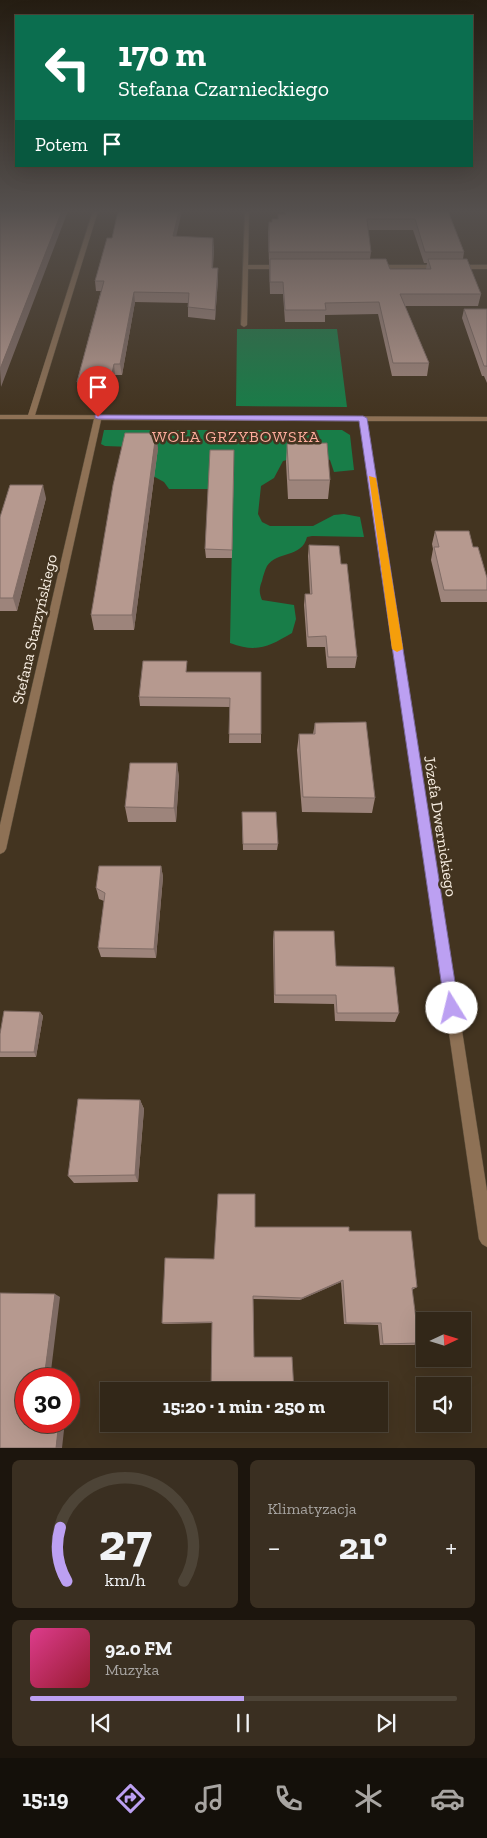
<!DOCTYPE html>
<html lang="pl">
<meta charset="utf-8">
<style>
:root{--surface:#322718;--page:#3a2f21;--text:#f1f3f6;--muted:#a8a5a2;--line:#4d4437;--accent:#bca0f2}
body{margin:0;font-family:"Zilla Slab",serif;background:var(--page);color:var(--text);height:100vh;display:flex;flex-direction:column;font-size:19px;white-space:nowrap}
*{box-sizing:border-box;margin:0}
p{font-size:16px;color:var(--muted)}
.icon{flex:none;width:28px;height:28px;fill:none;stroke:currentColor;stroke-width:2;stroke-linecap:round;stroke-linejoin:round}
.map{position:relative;height:1448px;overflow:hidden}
.details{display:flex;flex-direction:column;gap:12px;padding:12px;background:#1c150d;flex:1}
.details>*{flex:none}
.hud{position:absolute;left:15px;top:15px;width:458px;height:152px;border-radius:0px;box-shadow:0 5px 20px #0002,0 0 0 1px var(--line);background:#0b6e4f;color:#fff;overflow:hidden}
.needle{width:32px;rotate:86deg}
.tools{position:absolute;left:416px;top:1312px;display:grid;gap:10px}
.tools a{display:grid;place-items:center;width:55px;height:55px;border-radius:0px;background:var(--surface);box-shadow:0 5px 20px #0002,0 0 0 1px var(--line);font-size:25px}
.speed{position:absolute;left:15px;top:1368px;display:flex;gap:10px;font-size:25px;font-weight:700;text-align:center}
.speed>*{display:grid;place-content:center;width:65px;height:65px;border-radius:50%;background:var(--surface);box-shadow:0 5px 20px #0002,0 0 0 1px var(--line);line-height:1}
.speed .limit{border:8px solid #d22;background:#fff;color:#111}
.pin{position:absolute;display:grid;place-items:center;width:42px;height:42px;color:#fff;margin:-51px -21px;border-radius:50% 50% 50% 0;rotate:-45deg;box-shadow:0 0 5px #0007}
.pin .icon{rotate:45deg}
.me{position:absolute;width:55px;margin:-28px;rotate:351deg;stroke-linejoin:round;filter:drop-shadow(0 0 4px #0008)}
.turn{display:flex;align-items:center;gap:18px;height:105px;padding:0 20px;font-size:22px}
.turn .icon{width:65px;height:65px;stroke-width:2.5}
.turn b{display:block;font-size:35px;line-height:42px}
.then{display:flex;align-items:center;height:48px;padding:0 20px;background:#0003;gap:10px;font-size:19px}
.big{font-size:38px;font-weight:800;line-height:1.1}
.details .widget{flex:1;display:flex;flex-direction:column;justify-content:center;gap:8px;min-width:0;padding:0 18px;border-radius:8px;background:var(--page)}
.details .dial{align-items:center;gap:0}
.dial svg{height:130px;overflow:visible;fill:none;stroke:var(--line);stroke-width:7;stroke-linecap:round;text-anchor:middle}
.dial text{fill:var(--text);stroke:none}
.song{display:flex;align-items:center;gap:15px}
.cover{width:60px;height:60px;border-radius:8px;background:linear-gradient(135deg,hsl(330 70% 55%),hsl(350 70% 35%))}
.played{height:5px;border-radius:2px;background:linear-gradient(90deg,var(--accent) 50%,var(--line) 50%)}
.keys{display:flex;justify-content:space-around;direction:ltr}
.heat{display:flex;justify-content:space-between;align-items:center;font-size:28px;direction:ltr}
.details .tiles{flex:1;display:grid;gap:12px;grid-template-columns:1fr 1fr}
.widget:last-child{grid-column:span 2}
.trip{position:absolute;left:100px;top:1382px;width:288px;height:50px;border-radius:0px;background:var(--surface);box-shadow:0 5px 20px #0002,0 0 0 1px var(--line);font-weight:800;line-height:50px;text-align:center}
.menu{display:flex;height:80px;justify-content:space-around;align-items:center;background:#14100a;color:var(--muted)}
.menu .icon{width:35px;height:35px}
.menu .selected{color:var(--accent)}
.menu b{font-size:22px;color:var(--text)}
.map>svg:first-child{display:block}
</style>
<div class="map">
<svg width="487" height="1448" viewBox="0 0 487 1448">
<rect width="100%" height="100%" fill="#433420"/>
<path fill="#187d48" d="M 237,329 L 337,329 L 347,407 L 236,406 Z
M 104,430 L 342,430 L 350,435 L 354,470 L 334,472 L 330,460 C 316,454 298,457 283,461 L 274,478 L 261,486 L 258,514 L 262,522 L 270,526 L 313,526 L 334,515 L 344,514 L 360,517 L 364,537 L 312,536 L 307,537 C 302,558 277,551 267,566 C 265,570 263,576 262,581 C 259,588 259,593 262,600 L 294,605 L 296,619 L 292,633 C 268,647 257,653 230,643 L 233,489 L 169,489 L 164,482 L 153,476 L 158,448 L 105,446 L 101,444 Z"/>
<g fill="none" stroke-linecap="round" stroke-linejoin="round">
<defs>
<path id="minor" d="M 93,211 L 98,211 L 35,415 L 487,417 L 487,421 L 367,421 L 487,1191 L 487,1247 L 482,1244 L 479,1239 L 360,421 L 101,420 L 6,849 L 4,852 L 0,854 L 0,825 L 94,419 L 0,419 L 0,415 L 28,415 Z
M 245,211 L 249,211 L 248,265 L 281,265 L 284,267 L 281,269 L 248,269 L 247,325 L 244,327 L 241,325 Z
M 439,265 L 442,267 L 441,268 L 376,269 L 373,267 L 376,265 Z
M 487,265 L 487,269 L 458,269 L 455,267 L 458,265 Z"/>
</defs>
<use href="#minor" stroke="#60523f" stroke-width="1"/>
<use href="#minor" fill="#8e7155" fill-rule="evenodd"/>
</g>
<path fill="#9d847b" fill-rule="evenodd" d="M 285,211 L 448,211 L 464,252 L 463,259 L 481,294 L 478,306 L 405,306 L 429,363 L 427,376 L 392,376 L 378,314 L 325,315 L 325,322 L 285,322 L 283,294 L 270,294 L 268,232 L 269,222 L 272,222 L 278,219 L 278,214 L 285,214 ZM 368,230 L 413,230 L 424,263 L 427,263 L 426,269 L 390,269 L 370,259 L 371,252 Z
M 176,236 L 214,247 L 213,268 L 218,279 L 215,320 L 188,317 L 188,303 L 135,302 L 122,375 L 115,375 L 112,393 L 79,393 L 77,382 L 101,291 L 96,291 L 95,281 Z
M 464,309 L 487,309 L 487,383 L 484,376 L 482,376 L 462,318 Z
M 287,444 L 330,480 L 328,499 L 288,499 L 286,462 Z
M 158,448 L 134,630 L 94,630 L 91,615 Z
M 234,450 L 232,558 L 206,558 L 205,549 Z
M 46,498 L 17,611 L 0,611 L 0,517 Z
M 435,531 L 473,547 L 487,578 L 487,602 L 441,602 L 431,560 L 433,549 L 432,544 Z
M 309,545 L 341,564 L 357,657 L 355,668 L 327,668 L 325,647 L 307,647 L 304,605 L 305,594 L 310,594 L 308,556 Z
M 187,672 L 261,672 L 261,743 L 229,743 L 230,707 L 140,706 L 139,697 Z
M 315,723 L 375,798 L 372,813 L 302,812 L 297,750 L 299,734 L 313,734 Z
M 177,763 L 179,778 L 176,822 L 128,822 L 125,807 Z
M 242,812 L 278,844 L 277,850 L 243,850 Z
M 161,866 L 163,877 L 156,958 L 101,957 L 98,948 L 104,901 L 99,899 L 96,888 Z
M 274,931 L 399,1013 L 395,1022 L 335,1021 L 334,1004 L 274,1003 L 273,940 Z
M 40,1012 L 43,1016 L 36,1057 L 0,1057 L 0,1034 Z
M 140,1100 L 144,1109 L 138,1182 L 74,1183 L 68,1176 Z
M 255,1227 L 417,1287 L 412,1290 L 419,1343 L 414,1345 L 380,1345 L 378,1325 L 344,1324 L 341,1282 L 300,1300 L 253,1299 L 254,1357 L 294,1391 L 212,1323 L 164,1324 L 162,1323 L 214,1259 Z"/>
<path fill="#7f6b64" d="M 62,211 L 68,211 L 1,387 L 0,369 Z
M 179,211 L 182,211 L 174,246 L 173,236 Z
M 213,238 L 214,247 L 212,278 L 212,268 Z
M 218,268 L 218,279 L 215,320 L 215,310 Z
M 134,292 L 135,302 L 122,375 L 120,364 Z
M 114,364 L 115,375 L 112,393 L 110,382 Z
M 156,433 L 158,448 L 134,630 L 132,615 Z
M 43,485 L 46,498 L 17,611 L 13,598 Z
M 177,763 L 179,778 L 176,822 L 174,808 Z
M 161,866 L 163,877 L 156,958 L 154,949 Z
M 40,1012 L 43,1016 L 36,1057 L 34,1052 Z
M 140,1100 L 144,1109 L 138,1182 L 135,1175 Z
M 343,1280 L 341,1282 L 300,1300 L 302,1298 Z
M 55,1294 L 60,1297 L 50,1379 L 44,1379 Z
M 59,1421 L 65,1421 L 62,1448 L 56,1448 Z"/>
<path fill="#b6998f" stroke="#7f6b64" d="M 0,211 L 62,211 L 0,369 Z
M 118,211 L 179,211 L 173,236 L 213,238 L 212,268 L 218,268 L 215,310 L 188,307 L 189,293 L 134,292 L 120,364 L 114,364 L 110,382 L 77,382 L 104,281 L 95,281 L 107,238 L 112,238 Z
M 286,211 L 448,211 L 464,252 L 425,252 L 415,219 L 367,219 L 371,252 L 269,252 L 269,222 L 272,222 L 272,219 L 278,219 L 278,214 L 286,214 Z
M 270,259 L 386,259 L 390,269 L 431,269 L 428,259 L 467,259 L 481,294 L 400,294 L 429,363 L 393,363 L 379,302 L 325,303 L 326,310 L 285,310 L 283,282 L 270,282 Z
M 464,309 L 487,309 L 487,367 L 487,366 L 484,366 Z
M 125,433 L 156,433 L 132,615 L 91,615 L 113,485 Z
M 327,443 L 330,480 L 289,480 L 287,444 Z
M 210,450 L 234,450 L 232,550 L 205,549 Z
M 10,485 L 43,485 L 13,598 L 0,598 L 0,517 Z
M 435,531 L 469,531 L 473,547 L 478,547 L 487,578 L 487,590 L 444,590 L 434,547 L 439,547 Z
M 309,545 L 339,546 L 341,564 L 347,564 L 357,657 L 328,657 L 326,636 L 308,637 L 305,594 L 312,594 Z
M 143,661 L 187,661 L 186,672 L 261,672 L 261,734 L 229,734 L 230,698 L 139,697 Z
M 366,722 L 375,798 L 303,797 L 299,734 L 315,734 L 315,723 Z
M 130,763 L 177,763 L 174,808 L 125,807 Z
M 242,812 L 276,812 L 278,844 L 243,844 Z
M 99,866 L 161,866 L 154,949 L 98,948 L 105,893 L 96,888 Z
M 274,931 L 334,931 L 336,966 L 394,967 L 399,1013 L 337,1013 L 336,995 L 275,995 Z
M 4,1011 L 40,1012 L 34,1052 L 0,1052 L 0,1034 Z
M 78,1099 L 140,1100 L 135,1175 L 68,1176 Z
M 218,1194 L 255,1194 L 255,1227 L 349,1227 L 349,1231 L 411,1231 L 417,1287 L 412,1288 L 419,1343 L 383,1344 L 381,1323 L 346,1323 L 343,1280 L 302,1298 L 253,1296 L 254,1357 L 292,1357 L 294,1391 L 211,1391 L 212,1322 L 162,1323 L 165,1258 L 214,1259 Z
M 0,1293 L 55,1294 L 44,1379 L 26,1379 L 26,1421 L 59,1421 L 56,1448 L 0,1448 Z"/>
<linearGradient id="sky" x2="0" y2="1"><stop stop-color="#251d12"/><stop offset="0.51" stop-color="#55504e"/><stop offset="1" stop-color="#55504e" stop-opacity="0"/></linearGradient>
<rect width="487" height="414" fill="url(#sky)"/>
<path fill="#bca0f2" stroke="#7a689d" d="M 95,415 L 363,416 L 367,418 L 459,1008 L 457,1013 L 452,1016 L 447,1013 L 445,1008 L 359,421 L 98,419 L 95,418 Z"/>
<path fill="#f59e0b" d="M 369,476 L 376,478 L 403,649 L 397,652 L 392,649 Z"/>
<g text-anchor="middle" stroke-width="5" stroke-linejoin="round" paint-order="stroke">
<g font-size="16" letter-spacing="1" fill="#ffad9d" stroke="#433420">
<text x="236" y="442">WOLA GRZYBOWSKA</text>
</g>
<g font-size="16" fill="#f7ede1" stroke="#433420">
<text transform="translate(34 629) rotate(-77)" y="6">Stefana Starzyńskiego</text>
<text transform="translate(441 826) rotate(81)" y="6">Józefa Dwernickiego</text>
</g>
</g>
</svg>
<div class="tools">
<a><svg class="needle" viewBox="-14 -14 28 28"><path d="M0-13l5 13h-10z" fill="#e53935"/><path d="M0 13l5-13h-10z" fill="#a8a5a2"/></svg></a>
<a><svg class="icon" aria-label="sound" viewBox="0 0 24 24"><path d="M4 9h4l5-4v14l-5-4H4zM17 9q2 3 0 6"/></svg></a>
</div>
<div class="speed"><div class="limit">30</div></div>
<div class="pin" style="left:98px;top:417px;background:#d93025"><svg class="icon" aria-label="arrive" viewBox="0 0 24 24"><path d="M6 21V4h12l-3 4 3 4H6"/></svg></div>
<svg class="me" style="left:452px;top:1008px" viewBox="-20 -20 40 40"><circle r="19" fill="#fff"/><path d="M0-13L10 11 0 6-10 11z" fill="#bca0f2"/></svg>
<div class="trip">15:20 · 1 min · 250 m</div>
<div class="hud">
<div class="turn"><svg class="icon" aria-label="left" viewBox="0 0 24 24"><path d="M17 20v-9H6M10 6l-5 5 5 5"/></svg><div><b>170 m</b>Stefana Czarnieckiego</div></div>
<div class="then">Potem<svg class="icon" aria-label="arrive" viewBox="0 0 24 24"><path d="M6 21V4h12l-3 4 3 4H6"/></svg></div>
</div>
</div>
<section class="details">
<div class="tiles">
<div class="widget dial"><svg viewBox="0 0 100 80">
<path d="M14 69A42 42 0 1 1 86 69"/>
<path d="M14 69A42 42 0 0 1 10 36" stroke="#bca0f2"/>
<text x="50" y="56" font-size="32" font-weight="700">27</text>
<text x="50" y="72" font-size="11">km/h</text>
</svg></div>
<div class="widget"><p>Klimatyzacja</p>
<div class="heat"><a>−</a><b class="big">21°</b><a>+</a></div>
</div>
<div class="widget">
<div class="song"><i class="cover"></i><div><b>92.0 FM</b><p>Muzyka</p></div></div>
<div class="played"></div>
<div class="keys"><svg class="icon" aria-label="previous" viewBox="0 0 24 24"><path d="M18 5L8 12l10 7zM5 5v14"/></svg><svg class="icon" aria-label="pause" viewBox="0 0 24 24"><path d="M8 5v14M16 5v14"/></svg><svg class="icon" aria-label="next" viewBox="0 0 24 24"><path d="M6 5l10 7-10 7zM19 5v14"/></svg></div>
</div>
</div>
</section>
<nav class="menu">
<b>15:19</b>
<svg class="icon selected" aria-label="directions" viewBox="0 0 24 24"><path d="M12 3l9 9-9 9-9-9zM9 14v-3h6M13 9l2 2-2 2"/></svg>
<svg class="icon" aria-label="music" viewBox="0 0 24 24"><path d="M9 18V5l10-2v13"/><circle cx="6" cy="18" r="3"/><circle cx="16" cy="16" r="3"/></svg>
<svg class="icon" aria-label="phone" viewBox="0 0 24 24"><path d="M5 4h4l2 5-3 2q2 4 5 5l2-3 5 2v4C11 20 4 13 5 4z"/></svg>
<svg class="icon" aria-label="climate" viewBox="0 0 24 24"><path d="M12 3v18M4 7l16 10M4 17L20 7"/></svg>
<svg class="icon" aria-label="car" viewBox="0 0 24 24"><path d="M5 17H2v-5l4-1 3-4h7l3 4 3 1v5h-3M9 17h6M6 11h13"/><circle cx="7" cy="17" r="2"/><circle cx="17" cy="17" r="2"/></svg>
</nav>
